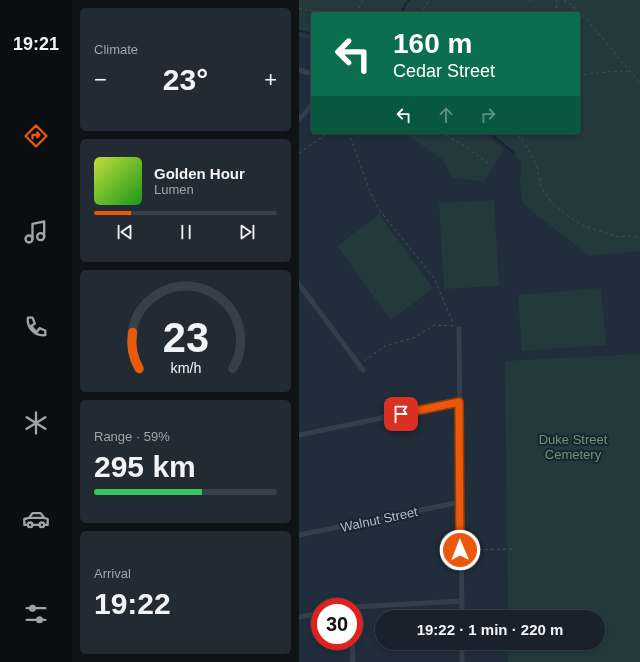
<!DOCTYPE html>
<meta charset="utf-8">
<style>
:root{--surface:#19222c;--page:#222a34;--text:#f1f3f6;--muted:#9fa4a9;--line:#373f48;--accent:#ea580c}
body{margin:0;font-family:Arial,sans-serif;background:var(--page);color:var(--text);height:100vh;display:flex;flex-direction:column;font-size:15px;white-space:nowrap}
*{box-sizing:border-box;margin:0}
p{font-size:13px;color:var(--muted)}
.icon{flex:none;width:22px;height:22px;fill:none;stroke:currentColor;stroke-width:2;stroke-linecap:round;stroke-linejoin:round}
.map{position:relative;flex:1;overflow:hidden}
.details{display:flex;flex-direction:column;gap:8px;padding:8px;background:#0e1318;width:227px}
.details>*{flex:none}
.hud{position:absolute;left:12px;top:12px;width:269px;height:122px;border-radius:4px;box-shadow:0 2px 6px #0003,0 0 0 1px var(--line);background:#0b6e4f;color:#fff;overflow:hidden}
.speed{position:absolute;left:12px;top:598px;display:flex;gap:8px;font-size:20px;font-weight:700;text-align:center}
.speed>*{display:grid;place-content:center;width:52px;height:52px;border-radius:50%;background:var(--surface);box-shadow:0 2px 6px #0003,0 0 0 1px var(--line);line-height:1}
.speed .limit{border:6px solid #d22;background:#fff;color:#111}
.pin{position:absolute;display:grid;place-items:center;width:34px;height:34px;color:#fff;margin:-17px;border-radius:8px;box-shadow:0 2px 6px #0006}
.me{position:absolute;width:44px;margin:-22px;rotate:359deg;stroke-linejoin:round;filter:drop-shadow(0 0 3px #0008)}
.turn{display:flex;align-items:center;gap:14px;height:84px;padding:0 16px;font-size:18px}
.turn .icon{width:52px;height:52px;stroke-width:2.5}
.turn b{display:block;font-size:28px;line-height:34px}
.lanes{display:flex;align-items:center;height:38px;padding:0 16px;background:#0003;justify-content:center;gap:20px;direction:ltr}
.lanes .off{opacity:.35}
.big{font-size:30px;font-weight:700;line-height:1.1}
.details .widget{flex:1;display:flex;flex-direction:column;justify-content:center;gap:6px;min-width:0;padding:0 14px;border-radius:6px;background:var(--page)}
.details .dial{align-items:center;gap:0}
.dial svg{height:104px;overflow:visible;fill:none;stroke:var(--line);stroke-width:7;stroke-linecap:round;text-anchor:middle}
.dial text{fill:var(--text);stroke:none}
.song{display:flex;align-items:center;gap:12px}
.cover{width:48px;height:48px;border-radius:6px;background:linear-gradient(135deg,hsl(70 70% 55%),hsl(120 70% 35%))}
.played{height:4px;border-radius:2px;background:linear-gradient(90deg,var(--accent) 20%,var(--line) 20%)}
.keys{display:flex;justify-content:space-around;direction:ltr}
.heat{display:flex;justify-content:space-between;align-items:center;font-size:22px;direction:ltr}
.charge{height:6px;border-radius:3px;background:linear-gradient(90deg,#34c759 59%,var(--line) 0)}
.trip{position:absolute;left:76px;top:610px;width:230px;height:40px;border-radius:20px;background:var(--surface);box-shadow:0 2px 6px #0003,0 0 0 1px var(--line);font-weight:700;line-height:40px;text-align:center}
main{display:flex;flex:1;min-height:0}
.tabs{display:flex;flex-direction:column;width:72px;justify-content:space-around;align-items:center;background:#0a0e12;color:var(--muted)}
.tabs .icon{width:28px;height:28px}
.tabs .on{color:var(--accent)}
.tabs b{font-size:18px;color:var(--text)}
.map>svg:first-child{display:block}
</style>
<main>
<nav class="tabs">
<b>19:21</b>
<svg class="icon on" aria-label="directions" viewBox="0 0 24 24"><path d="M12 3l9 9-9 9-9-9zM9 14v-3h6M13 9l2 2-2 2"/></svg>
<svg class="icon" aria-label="music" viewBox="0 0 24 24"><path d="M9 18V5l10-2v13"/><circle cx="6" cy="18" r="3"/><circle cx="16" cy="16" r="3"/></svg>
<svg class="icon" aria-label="phone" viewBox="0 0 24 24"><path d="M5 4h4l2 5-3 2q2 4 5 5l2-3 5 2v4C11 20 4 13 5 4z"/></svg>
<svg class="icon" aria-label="climate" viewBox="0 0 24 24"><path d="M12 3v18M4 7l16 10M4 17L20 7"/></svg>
<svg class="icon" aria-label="car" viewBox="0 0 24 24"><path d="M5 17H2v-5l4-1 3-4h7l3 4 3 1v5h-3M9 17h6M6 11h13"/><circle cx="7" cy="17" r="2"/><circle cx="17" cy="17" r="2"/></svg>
<svg class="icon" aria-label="filters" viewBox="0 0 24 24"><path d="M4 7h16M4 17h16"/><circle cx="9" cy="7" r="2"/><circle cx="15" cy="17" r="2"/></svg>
</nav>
<section class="details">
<div class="widget"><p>Climate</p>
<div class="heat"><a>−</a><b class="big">23°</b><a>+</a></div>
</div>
<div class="widget">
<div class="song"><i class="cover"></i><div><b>Golden Hour</b><p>Lumen</p></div></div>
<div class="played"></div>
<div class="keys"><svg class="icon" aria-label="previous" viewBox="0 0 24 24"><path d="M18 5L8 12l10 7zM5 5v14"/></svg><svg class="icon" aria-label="pause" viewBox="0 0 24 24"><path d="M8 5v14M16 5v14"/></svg><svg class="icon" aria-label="next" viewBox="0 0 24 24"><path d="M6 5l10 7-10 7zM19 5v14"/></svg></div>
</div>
<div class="widget dial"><svg viewBox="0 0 100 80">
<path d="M14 69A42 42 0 1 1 86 69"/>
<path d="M14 69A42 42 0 0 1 9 41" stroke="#ea580c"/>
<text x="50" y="56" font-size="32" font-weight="700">23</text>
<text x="50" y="72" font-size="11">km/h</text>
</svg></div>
<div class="widget"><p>Range · 59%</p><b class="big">295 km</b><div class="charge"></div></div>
<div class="widget"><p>Arrival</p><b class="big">19:22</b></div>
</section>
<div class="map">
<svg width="341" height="662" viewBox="0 0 341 662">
<rect width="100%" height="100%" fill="#212d3b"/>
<path fill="#23393c" d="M 0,0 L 341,0 L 341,251 L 290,256 L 224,204 L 221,185 L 222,163 L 215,153 L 190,132 L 279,132 L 279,14 L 14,14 L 14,40 L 0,37 Z
M 104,132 L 181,132 L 205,149 L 185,182 L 153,177 L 143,159 Z
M 195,200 L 200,286 L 145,289 L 140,203 Z
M 80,214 L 134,288 L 92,320 L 38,246 Z
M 302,288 L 307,345 L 223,351 L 219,295 Z
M 341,354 L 341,662 L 209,662 L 209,643 L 299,643 L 299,617 L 209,617 L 206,361 Z"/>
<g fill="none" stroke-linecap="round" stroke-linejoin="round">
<path stroke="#152438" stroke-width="2" d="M 102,14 L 106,5 L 110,0
M 0,31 L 14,34
M 190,132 L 215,153"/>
<path stroke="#3c5354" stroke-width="1" stroke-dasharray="3 3" stroke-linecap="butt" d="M 230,0 L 234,0
M 265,0 L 274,6 L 287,19 L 341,83
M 0,8 L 26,14
M 57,14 L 64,0
M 120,14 L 131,0
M 257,14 L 258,0
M 279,75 L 318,71 L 332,72
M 49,132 L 73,196 L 81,211 L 135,278 L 155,325
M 142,132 L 167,147 L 190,164
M 214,132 L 221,138 L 229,149 L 238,166 L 242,187 L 253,203 L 272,218 L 285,226 L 320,237 L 333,236 L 341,238
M 0,153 L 31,132
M 65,361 L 86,346 L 117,337 L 135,325 L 155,326
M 168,550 L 214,549"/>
<path stroke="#353f4b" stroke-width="2.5" d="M 115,644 L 163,643"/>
<path stroke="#353f4b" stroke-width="5" d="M 0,70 L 14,74
M 0,119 L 8,111 L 14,103
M 0,284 L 64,370
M 160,329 L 163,617
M 0,435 L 160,402
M 0,535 L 161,502
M 55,607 L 162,601
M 0,617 L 21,613
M 53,641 L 54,662
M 163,643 L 163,662"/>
</g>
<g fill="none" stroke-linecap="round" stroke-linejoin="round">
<defs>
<path id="route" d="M 102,414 L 160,402 L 161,550"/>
</defs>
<use href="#route" stroke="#983908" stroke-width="10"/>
<use href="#route" stroke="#ea580c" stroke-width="7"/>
</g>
<g text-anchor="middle" stroke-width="4" stroke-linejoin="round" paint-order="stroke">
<g font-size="13" fill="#679871" stroke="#1b2430">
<text x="274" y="444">Duke Street<tspan x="274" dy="15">Cemetery</tspan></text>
</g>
<g font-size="13" fill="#b0b9c7" stroke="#1b2430">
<text transform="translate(80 519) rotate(-12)" y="5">Walnut Street</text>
</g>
</g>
</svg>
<div class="speed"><div class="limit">30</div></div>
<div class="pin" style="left:102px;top:414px;background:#d93025"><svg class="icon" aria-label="arrive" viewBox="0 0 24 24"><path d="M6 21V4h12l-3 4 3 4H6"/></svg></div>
<svg class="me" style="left:161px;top:550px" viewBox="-20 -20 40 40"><circle r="17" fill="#ea580c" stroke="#fff" stroke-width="3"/><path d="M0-11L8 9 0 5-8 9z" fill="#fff"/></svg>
<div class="trip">19:22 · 1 min · 220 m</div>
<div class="hud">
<div class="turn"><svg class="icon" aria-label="left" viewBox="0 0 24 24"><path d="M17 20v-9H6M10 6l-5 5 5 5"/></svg><div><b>160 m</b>Cedar Street</div></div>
<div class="lanes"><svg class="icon" aria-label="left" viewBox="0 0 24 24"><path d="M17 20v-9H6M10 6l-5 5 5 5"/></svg><svg class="icon off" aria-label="ahead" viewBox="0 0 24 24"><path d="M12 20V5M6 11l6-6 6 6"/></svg><svg class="icon off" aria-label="right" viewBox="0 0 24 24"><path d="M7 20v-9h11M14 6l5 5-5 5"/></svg></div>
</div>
</div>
</main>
